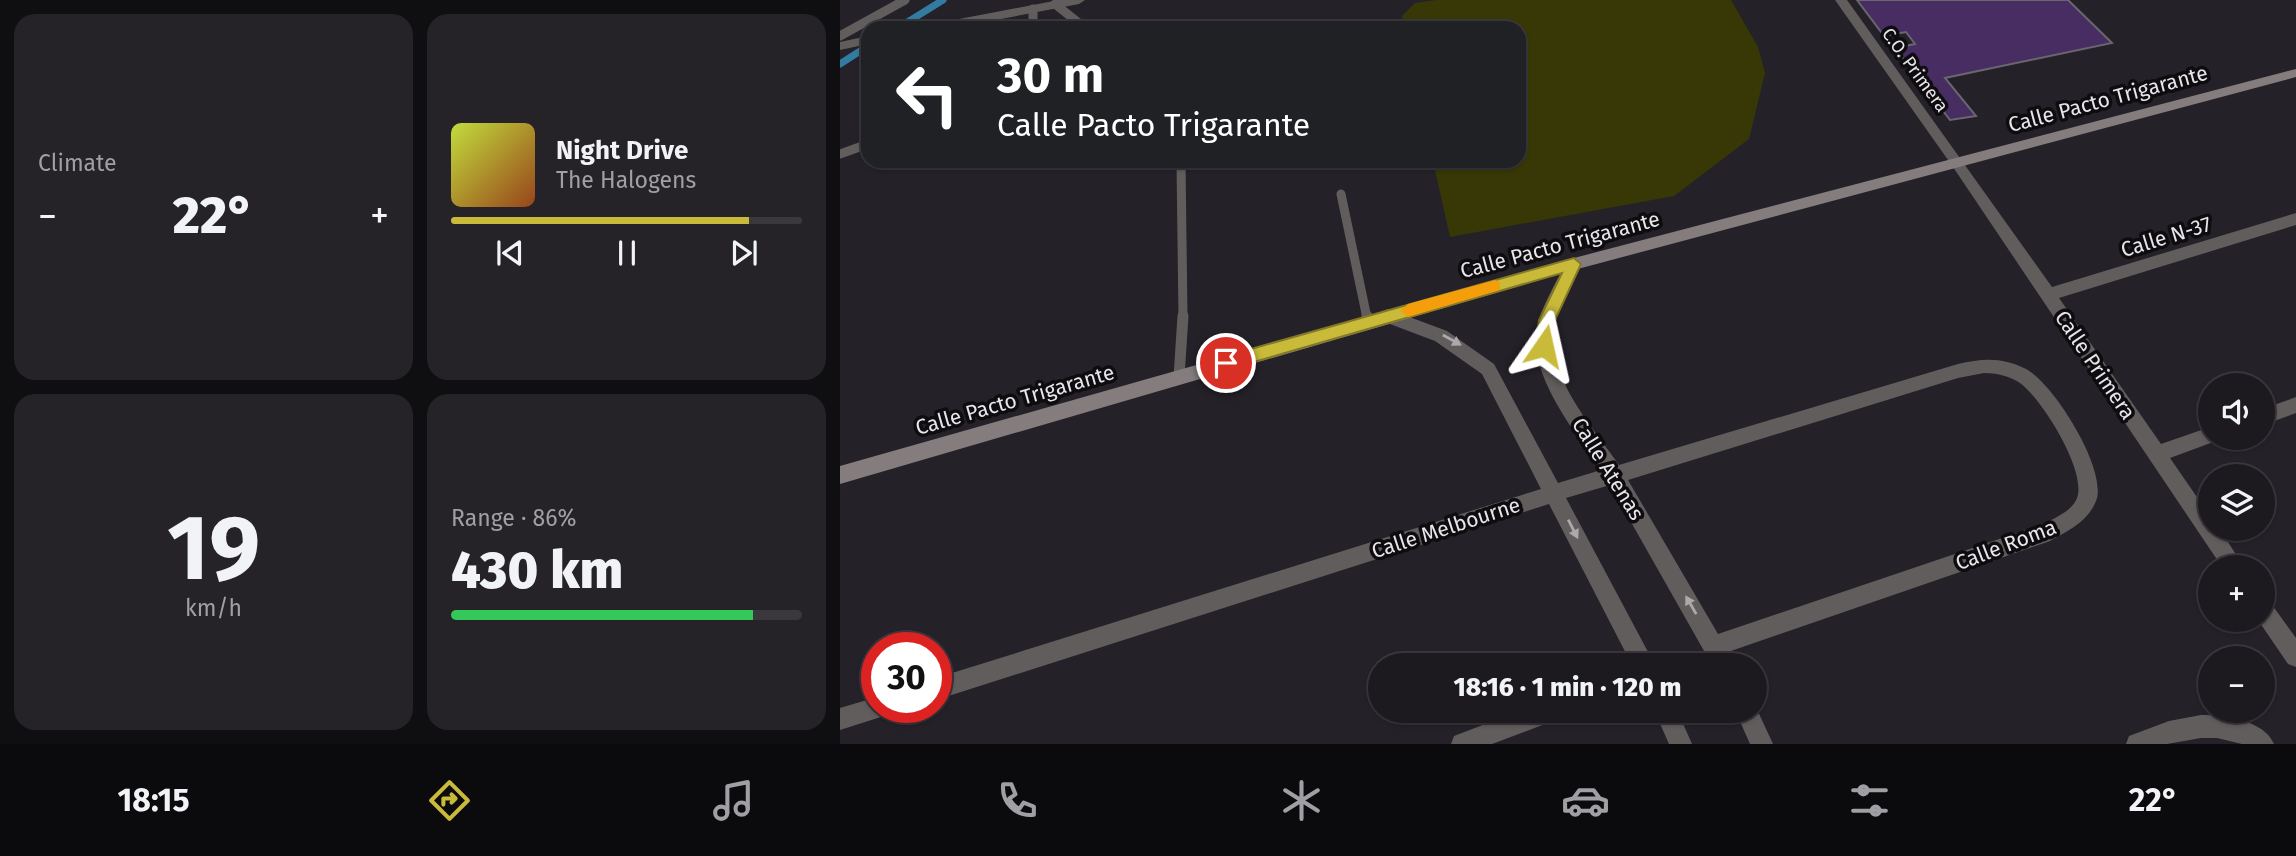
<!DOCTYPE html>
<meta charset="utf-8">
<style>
:root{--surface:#1c191f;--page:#252228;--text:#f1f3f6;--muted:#a0a0a4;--line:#3a383d;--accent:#c9ba3a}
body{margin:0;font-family:"Fira Sans",sans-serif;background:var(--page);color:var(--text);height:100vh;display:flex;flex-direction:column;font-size:26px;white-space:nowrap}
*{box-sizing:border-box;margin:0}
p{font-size:23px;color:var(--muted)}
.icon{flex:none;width:38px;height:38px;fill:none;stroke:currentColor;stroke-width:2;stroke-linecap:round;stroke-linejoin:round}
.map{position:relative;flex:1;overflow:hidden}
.panel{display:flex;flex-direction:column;gap:14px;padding:14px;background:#0f0e11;width:840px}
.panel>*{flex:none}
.top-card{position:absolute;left:21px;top:21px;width:665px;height:147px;border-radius:21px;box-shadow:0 2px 5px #0004,0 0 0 2px var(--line);background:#202124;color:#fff;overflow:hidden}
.controls{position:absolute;left:1358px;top:373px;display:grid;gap:14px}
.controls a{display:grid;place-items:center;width:77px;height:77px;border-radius:50%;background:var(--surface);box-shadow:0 2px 5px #0004,0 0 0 2px var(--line);font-size:35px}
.speed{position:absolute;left:21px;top:632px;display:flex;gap:14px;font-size:35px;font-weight:700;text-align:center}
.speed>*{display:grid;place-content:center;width:91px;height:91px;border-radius:50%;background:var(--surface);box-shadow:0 2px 5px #0004,0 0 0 2px var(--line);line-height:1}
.speed .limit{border:10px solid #d22;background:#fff;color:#111}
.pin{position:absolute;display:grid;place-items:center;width:60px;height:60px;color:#fff;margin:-30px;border:4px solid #fff;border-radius:50%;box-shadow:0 2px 7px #0007}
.me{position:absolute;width:77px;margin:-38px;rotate:11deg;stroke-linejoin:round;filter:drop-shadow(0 0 5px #0008)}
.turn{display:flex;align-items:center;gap:24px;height:147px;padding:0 21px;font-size:32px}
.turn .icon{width:91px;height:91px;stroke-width:2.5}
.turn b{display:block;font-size:49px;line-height:60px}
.big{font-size:52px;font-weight:800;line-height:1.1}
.panel .widget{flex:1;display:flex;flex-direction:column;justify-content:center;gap:10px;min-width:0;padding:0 24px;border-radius:21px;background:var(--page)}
.panel .dial{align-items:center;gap:0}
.dial b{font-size:91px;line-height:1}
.song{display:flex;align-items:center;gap:21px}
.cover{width:84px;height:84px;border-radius:10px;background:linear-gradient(135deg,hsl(70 70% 55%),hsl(20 70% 35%))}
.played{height:7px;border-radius:4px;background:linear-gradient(90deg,var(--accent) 85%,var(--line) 85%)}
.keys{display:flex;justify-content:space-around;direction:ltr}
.heat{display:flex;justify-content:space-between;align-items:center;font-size:38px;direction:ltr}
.charge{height:10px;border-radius:5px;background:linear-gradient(90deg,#34c759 86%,var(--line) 0)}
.panel .tiles{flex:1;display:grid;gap:14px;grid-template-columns:repeat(2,1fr)}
.trip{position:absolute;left:528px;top:653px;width:399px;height:70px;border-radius:35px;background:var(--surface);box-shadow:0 2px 5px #0004,0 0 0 2px var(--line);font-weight:800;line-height:70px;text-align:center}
.tab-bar{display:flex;height:112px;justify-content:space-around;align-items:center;background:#0b0a0c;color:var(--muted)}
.tab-bar .icon{width:49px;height:49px}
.tab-bar .selected{color:var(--accent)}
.tab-bar b{font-size:32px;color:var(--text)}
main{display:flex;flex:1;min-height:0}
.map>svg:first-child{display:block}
</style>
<main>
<section class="panel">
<div class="tiles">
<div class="widget"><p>Climate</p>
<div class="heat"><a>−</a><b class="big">22°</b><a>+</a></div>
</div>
<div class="widget">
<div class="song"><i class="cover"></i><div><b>Night Drive</b><p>The Halogens</p></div></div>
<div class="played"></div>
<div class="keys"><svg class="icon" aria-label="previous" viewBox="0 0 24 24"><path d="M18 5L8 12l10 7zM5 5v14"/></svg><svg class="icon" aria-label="pause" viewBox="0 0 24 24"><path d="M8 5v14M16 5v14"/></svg><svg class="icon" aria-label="next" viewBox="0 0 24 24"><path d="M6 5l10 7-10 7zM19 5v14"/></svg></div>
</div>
<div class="widget dial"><b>19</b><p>km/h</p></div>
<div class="widget"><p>Range · 86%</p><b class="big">430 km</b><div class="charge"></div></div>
</div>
</section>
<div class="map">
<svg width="1456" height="744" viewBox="0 0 1456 744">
<rect width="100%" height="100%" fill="#252129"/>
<path fill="#373805" d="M 596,0 L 891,0 L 918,47 L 925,73 L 909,139 L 834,196 L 610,237 L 593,161 L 679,161 L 679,28 L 564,28 L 562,16 L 575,3 Z"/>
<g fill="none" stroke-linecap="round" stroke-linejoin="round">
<path stroke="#317ca0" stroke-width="7" d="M 58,28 L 103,0
M 0,64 L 28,46"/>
</g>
<path fill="#472d62" stroke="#6a666f" stroke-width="2" d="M 1017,0 L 1228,0 L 1272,43 L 1105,78 L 1136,116 L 1110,120 L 1055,48 L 1075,44 L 1066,32 L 1044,36 Z"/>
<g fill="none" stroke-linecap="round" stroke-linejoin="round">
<path stroke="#625d5d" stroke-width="9" d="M 215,4 L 245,28
M 193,9 L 193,28
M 0,36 L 65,0
M 0,154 L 28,144
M 341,161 L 343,318
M 501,194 L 527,318"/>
<path stroke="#625d5d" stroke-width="11" d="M 527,316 L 528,322
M 339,377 L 343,316"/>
<path fill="#625d5d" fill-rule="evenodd" d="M 219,0 L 245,0 L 239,4 L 114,28 L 87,28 L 93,24 Z
M 995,0 L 1007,0 L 1212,287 L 1456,213 L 1456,225 L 1219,298 L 1321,444 L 1370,427 L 1370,438 L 1378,438 L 1376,441 L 1330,458 L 1370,516 L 1370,528 L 1379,528 L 1404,567 L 1382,567 L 1113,167 Z
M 28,36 L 28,44 L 0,50 L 0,42 Z
M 734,258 L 742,264 C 733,282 719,303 715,322 C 704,376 751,424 779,465 L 1118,364 C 1143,358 1163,357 1186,369 C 1214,384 1265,466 1257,498 C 1250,521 1229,530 1210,541 L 888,652 L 895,665 L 872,665 L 770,485 L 726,498 L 815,665 L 792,665 L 709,504 L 96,700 L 96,678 L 701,489 L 642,374 L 595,341 L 542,321 L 540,316 L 542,311 L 548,309 L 607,331 L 654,364 L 718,483 L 761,470 C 735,431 682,369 699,319 C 706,299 718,278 728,260 ZM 1144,373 C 1157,373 1169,376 1180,383 C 1202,399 1247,471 1237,498 C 1232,512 1211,520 1198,526 L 878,634 L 788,480 L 1118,378 Z
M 1456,397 L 1456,413 L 1423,425 L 1423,409 Z
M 1423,599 L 1430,602 L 1456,638 L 1456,667 L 1448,664 L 1418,620 L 1423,620 Z
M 37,697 L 37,707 L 50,707 L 47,715 L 0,730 L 0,708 Z
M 915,705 L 933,744 L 910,744 L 895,710 L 915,710 Z
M 682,710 L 724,710 L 721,718 L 652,744 L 611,744 L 614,736 Z
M 814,710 L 837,710 L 852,744 L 829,744 Z
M 1361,715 C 1384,715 1424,720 1434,744 L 1402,744 L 1377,738 L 1361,738 L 1327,744 L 1286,744 L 1289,736 L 1329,721 Z"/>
<path fill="#857d7d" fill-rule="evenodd" d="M 1456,69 L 1456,77 L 734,270 L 0,484 L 0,466 L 734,258 Z"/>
</g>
<defs><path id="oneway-solid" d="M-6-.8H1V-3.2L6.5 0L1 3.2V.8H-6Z" transform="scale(1.75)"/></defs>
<g fill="#aca8ab">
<use href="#oneway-solid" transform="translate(612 340) rotate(29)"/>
<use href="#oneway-solid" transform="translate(733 529) rotate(63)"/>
<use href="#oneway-solid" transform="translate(851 605) rotate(-120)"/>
</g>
<path fill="#c9ba3a" stroke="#837926" stroke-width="2" d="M 734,258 L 741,264 L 715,320 L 712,346 L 704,352 L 696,346 L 699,320 L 722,273 L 386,370 L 378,363 L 386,356 Z"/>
<path fill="#f59e0b" d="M 655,280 L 660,282 L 660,290 L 568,317 L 560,311 L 568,304 Z"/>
<g text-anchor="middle" stroke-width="7" stroke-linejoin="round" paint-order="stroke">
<g font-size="18" fill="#e8e5eb" stroke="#0e0c0f">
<text transform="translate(1075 70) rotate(54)" y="6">C.O. Primera</text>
</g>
<g font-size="21" fill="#e8e5eb" stroke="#0e0c0f">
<text transform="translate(1268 99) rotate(-15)" y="7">Calle Pacto Trigarante</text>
<text transform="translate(1326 237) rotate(-17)" y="7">Calle N-37</text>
<text transform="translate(720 245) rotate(-15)" y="7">Calle Pacto Trigarante</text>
<text transform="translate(1255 365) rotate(56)" y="7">Calle Primera</text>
<text transform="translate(175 400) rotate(-16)" y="7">Calle Pacto Trigarante</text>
<text transform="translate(768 469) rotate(58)" y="7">Calle Atenas</text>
<text transform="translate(606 528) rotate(-18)" y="7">Calle Melbourne</text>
<text transform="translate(1166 545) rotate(-21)" y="7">Calle Roma</text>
</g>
</g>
</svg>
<div class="controls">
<a><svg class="icon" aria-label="sound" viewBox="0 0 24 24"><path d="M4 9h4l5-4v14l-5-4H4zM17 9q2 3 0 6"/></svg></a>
<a><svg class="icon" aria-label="layers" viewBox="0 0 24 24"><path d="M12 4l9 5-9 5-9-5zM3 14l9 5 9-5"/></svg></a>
<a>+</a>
<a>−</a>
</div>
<div class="speed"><div class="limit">30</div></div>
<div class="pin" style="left:386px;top:363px;background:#d93025"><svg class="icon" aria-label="arrive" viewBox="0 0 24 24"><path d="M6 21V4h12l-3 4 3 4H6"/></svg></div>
<svg class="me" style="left:704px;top:346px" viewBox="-20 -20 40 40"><path d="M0-17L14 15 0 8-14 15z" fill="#c9ba3a" stroke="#fff" stroke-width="4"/></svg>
<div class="trip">18:16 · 1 min · 120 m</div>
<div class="top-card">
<div class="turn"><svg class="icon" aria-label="left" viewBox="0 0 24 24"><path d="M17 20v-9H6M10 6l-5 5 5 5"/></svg><div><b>30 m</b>Calle Pacto Trigarante</div></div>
</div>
</div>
</main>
<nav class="tab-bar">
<b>18:15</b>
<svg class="icon selected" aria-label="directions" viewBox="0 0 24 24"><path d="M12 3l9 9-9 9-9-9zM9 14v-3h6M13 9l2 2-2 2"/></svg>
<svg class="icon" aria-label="music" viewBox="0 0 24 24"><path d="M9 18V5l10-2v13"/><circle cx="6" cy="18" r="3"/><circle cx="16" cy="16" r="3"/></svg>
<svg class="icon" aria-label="phone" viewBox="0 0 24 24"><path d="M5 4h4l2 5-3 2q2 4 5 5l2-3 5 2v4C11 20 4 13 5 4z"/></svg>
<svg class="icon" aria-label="climate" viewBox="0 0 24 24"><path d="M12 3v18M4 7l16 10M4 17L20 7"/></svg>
<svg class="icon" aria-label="car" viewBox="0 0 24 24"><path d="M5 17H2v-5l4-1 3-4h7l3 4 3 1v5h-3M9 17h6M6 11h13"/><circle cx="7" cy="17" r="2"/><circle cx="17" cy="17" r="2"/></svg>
<svg class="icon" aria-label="filters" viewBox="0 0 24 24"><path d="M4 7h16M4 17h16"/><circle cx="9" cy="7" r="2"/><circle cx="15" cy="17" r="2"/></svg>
<b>22°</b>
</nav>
